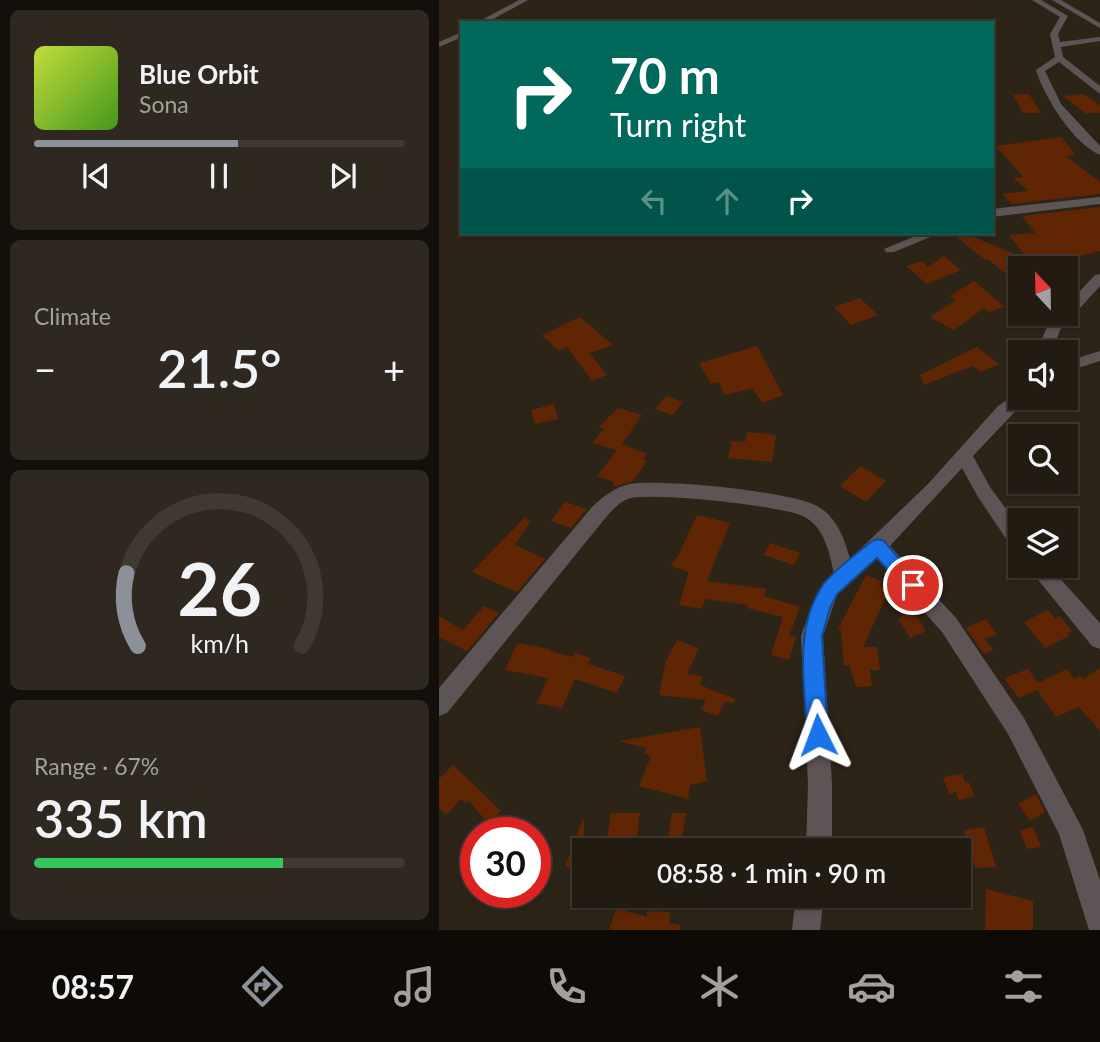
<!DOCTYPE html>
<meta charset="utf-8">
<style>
:root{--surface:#221b12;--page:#2e2820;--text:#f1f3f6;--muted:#a2a19f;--line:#3f3932;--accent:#8c9099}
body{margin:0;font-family:Lato,sans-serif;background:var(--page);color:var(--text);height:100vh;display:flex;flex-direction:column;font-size:26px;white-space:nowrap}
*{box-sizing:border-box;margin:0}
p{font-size:23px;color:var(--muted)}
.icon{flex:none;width:38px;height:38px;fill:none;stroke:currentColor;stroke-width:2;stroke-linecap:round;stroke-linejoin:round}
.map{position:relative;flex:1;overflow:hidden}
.sheet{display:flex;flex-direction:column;gap:10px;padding:10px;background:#130f0a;width:439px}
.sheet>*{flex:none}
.hud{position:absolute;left:21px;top:21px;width:534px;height:214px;border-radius:0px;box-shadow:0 2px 5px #0004,0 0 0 2px var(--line);background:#00695c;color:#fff;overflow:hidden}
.needle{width:46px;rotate:338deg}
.buttons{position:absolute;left:569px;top:256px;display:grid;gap:14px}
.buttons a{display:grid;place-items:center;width:70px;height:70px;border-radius:0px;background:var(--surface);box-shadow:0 2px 5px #0004,0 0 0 2px var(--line);font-size:35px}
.speed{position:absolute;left:21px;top:817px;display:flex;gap:14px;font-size:35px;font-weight:700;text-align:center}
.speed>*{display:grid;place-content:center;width:91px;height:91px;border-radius:50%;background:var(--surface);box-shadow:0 2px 5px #0004,0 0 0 2px var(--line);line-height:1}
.speed .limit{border:10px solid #d22;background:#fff;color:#111}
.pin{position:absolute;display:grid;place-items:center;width:60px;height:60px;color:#fff;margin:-30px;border:4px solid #fff;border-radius:50%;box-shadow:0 2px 7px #0007}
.me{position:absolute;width:77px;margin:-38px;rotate:357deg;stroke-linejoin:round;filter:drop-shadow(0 0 5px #0008)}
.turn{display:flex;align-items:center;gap:24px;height:147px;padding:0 35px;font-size:32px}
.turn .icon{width:91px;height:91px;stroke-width:2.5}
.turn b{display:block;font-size:49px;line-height:60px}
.lanes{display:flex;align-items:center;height:66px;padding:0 35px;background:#0003;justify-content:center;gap:35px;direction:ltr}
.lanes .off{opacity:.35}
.big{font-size:52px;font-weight:600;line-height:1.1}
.sheet .tile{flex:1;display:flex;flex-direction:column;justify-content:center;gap:10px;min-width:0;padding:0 24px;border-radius:10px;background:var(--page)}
.sheet .dial{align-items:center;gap:0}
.dial svg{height:182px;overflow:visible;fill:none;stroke:var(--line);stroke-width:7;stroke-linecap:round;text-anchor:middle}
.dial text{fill:var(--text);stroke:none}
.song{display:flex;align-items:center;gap:21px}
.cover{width:84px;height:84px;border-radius:10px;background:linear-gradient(135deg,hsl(70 70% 55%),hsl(100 70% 35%))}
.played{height:7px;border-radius:4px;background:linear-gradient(90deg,var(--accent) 55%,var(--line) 55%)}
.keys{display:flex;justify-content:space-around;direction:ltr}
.heat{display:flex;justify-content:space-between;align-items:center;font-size:38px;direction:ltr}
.charge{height:10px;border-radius:5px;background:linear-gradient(90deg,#34c759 67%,var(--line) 0)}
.trip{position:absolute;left:133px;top:838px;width:399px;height:70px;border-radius:0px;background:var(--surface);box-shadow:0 2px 5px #0004,0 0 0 2px var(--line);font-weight:600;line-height:70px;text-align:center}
.tab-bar{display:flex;height:112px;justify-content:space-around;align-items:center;background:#0e0b07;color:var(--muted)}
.tab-bar .icon{width:49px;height:49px}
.tab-bar .active{color:var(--accent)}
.tab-bar b{font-size:32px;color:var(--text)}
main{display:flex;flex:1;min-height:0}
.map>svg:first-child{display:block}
</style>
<main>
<section class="sheet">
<div class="tile">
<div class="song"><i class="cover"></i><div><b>Blue Orbit</b><p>Sona</p></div></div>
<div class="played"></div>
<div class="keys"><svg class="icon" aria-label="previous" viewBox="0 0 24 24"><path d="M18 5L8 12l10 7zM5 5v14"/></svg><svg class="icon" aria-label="pause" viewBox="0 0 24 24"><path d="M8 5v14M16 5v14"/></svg><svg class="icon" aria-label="next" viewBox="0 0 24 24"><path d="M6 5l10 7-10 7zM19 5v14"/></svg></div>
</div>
<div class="tile"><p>Climate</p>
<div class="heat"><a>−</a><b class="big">21.5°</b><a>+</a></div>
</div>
<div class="tile dial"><svg viewBox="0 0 100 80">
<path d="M14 69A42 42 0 1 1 86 69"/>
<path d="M14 69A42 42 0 0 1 9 37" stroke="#8c9099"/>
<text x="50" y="56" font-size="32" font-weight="700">26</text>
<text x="50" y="72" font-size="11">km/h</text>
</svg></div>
<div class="tile"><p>Range · 67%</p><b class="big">335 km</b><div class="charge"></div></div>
</section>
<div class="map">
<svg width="661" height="930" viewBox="0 0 661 930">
<rect width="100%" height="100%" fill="#2d2418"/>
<path fill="#602604" d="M 590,94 L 602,113 L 584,113 L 574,95 Z
M 644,94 L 661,105 L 661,113 L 646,113 L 624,96 Z
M 622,137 L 637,155 L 627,156 L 661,182 L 661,194 L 573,204 L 563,194 L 590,191 L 574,178 L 584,177 L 557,146 Z
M 661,207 L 661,251 L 617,262 L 620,268 L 581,268 L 581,286 L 549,259 L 547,260 L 512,233 L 525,233 L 590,260 L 570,235 L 596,233 L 583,216 Z
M 505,256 L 522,270 L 488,284 L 467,266 L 483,261 L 489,267 Z
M 535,281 L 566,307 L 550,312 L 545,308 L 515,330 L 491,317 L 517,300 L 511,296 Z
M 421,298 L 439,315 L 412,325 L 395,307 Z
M 141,317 L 174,345 L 151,353 L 168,375 L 153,381 L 128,347 L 120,351 L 103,335 Z
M 318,346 L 344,395 L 324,403 L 313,389 L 285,395 L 280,382 L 272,384 L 260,363 Z
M 538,347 L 560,364 L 542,372 L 534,366 L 485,385 L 481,375 Z
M 227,396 L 244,402 L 234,415 L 216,409 Z
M 115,404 L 119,419 L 96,424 L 92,410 Z
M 179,408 L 203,415 L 183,444 L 208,454 L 204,460 L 208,461 L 194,481 L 177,486 L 173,485 L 175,482 L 158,476 L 178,450 L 153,443 L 165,428 L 160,427 Z
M 308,432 L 337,435 L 333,462 L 289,458 L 293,441 L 306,442 Z
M 421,466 L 447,481 L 427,502 L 401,486 Z
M 126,502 L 148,509 L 132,528 L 112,521 Z
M 258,515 L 291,523 L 268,581 L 327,589 L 325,596 L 361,607 L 350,636 L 357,637 L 350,660 L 332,655 L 344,617 L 308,608 L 309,605 L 266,599 L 263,609 L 240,605 L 250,572 L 232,566 L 240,554 Z
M 86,517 L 91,522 L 76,545 L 106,559 L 78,592 L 33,572 Z
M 331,543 L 361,553 L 355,565 L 325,555 Z
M 427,575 L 443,581 L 441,586 L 450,590 L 424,647 L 438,647 L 441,670 L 431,670 L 433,686 L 417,687 L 410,665 L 405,665 L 402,630 L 399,629 Z
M 45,606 L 60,613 L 28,651 L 0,637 L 0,616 L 24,630 Z
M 609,610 L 616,619 L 621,616 L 633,631 L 628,633 L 630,636 L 606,648 L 585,622 Z
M 474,611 L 487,631 L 471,638 L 459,618 Z
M 547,619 L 558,634 L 546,639 L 554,650 L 545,654 L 527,628 Z
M 238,640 L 260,648 L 248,674 L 263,676 L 261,685 L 296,699 L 295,703 L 285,702 L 279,716 L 262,710 L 267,700 L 220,695 L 227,661 Z
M 78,643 L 111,649 L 110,651 L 134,657 L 136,653 L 152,658 L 149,664 L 186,676 L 178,693 L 136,679 L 123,708 L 98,703 L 109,678 L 66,670 Z
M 661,668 L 661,731 L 640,707 L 617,717 L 598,690 L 580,698 L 565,678 L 589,669 L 599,683 L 628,669 L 635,679 L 641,676 L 644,679 Z
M 261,727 L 268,781 L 251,785 L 249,799 L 200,786 L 212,756 L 205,754 L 207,748 L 180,741 Z
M 14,765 L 62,811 L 49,823 L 30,801 L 27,803 L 22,799 L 7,815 L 0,808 L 0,779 Z
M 523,774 L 526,783 L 530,782 L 535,796 L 520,800 L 517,792 L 510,794 L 504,777 Z
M 597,794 L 606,812 L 591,821 L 579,804 Z
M 172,813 L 201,813 L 196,850 L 166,850 Z
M 233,813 L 247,813 L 241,850 L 227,850 Z
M 144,819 L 145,819 L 145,872 L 126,866 Z
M 545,827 L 557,867 L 536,868 L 525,830 Z
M 594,827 L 602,847 L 588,849 L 581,830 Z
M 547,889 L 594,901 L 594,930 L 546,930 Z
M 177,908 L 208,917 L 208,911 L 231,912 L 230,923 L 241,925 L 241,930 L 170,930 Z"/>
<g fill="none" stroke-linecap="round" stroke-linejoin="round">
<path fill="#5d5555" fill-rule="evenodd" d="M 80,0 L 89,0 L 47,23 L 37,23 Z
M 593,0 L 602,0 L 629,16 L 619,34 L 621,42 L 661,37 L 661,41 L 622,47 L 624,57 L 661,86 L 661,94 L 620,62 L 606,71 L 622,104 L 661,146 L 661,155 C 633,142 606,98 597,70 L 616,57 L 611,34 L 621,17 Z
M 613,0 L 622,0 L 661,23 L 661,28 Z
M 23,32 L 23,37 L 0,47 L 0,42 Z
M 661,197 L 661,204 L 553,217 L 553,209 Z
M 484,233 L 501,233 L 455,252 L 447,252 L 445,249 Z
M 661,274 L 661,286 L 621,330 L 613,352 L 598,352 L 607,329 L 621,313 L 626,313 L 626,307 L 656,275 Z
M 661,351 L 661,361 L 626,372 L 626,362 Z
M 581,391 L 581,397 L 588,397 L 587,400 L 534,456 L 551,487 L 581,528 L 581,551 L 574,549 L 539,497 L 523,468 L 451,546 L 517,618 L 585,718 L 644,830 L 661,880 L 661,930 L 650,930 L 620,834 L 569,734 L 503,632 L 438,559 L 398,595 L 384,636 L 393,784 L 393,850 L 367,850 L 369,784 L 362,636 L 374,602 L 384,583 L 395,573 C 390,552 386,529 366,517 C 348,506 208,491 189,499 C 180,502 174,510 168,516 L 8,713 L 0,716 L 0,688 L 154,506 C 165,496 176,487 191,484 C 224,479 349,491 378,506 C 397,516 406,539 411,559 L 489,484 L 559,406 Z
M 587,565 L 609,565 L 661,623 L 661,649 L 653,646 Z
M 357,896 L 385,896 L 381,930 L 353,930 Z"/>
</g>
<path fill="#1a73e8" stroke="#114b97" stroke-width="2" d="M 439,539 L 445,541 L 483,585 L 481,591 L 474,593 L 468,591 L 438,558 L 398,594 L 391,608 L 383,636 L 389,735 L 386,742 L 379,746 L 371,742 L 368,735 C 366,685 354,629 384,585 C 395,569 417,555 433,541 Z"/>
</svg>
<div class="buttons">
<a><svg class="needle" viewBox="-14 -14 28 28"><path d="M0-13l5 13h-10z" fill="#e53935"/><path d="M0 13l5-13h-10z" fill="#a2a19f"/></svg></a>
<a><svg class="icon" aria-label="sound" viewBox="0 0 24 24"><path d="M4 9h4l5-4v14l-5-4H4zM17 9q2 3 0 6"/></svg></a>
<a><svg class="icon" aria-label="search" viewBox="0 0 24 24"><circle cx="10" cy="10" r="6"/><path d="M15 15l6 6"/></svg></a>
<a><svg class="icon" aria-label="layers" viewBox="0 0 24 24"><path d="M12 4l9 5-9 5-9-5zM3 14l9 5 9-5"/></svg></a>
</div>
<div class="speed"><div class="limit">30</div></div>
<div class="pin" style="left:474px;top:585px;background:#d93025"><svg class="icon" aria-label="arrive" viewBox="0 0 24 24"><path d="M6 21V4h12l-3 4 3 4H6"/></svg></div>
<svg class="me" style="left:379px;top:735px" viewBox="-20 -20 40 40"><path d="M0-17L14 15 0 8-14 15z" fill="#1a73e8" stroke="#fff" stroke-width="4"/></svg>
<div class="trip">08:58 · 1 min · 90 m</div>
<div class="hud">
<div class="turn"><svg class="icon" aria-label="right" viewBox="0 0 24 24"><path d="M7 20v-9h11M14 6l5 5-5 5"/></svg><div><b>70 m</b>Turn right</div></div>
<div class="lanes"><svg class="icon off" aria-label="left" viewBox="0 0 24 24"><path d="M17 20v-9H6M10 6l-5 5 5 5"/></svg><svg class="icon off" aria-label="ahead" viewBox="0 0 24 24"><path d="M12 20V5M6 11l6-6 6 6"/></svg><svg class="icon" aria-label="right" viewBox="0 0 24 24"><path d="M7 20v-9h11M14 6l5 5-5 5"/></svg></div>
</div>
</div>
</main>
<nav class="tab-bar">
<b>08:57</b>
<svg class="icon active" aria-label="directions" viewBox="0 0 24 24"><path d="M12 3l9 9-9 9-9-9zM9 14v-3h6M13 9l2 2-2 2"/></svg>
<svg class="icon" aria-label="music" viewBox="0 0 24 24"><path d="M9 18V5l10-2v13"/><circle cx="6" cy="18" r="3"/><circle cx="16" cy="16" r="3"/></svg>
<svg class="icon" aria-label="phone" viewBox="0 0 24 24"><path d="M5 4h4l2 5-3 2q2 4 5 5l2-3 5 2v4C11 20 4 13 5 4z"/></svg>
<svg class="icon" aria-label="climate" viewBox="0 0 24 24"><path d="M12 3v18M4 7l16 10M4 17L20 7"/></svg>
<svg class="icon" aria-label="car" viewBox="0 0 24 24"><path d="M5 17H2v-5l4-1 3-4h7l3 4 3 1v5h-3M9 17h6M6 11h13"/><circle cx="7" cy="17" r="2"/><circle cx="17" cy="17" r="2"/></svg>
<svg class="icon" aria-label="filters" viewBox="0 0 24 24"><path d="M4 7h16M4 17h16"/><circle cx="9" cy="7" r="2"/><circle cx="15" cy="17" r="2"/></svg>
</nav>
